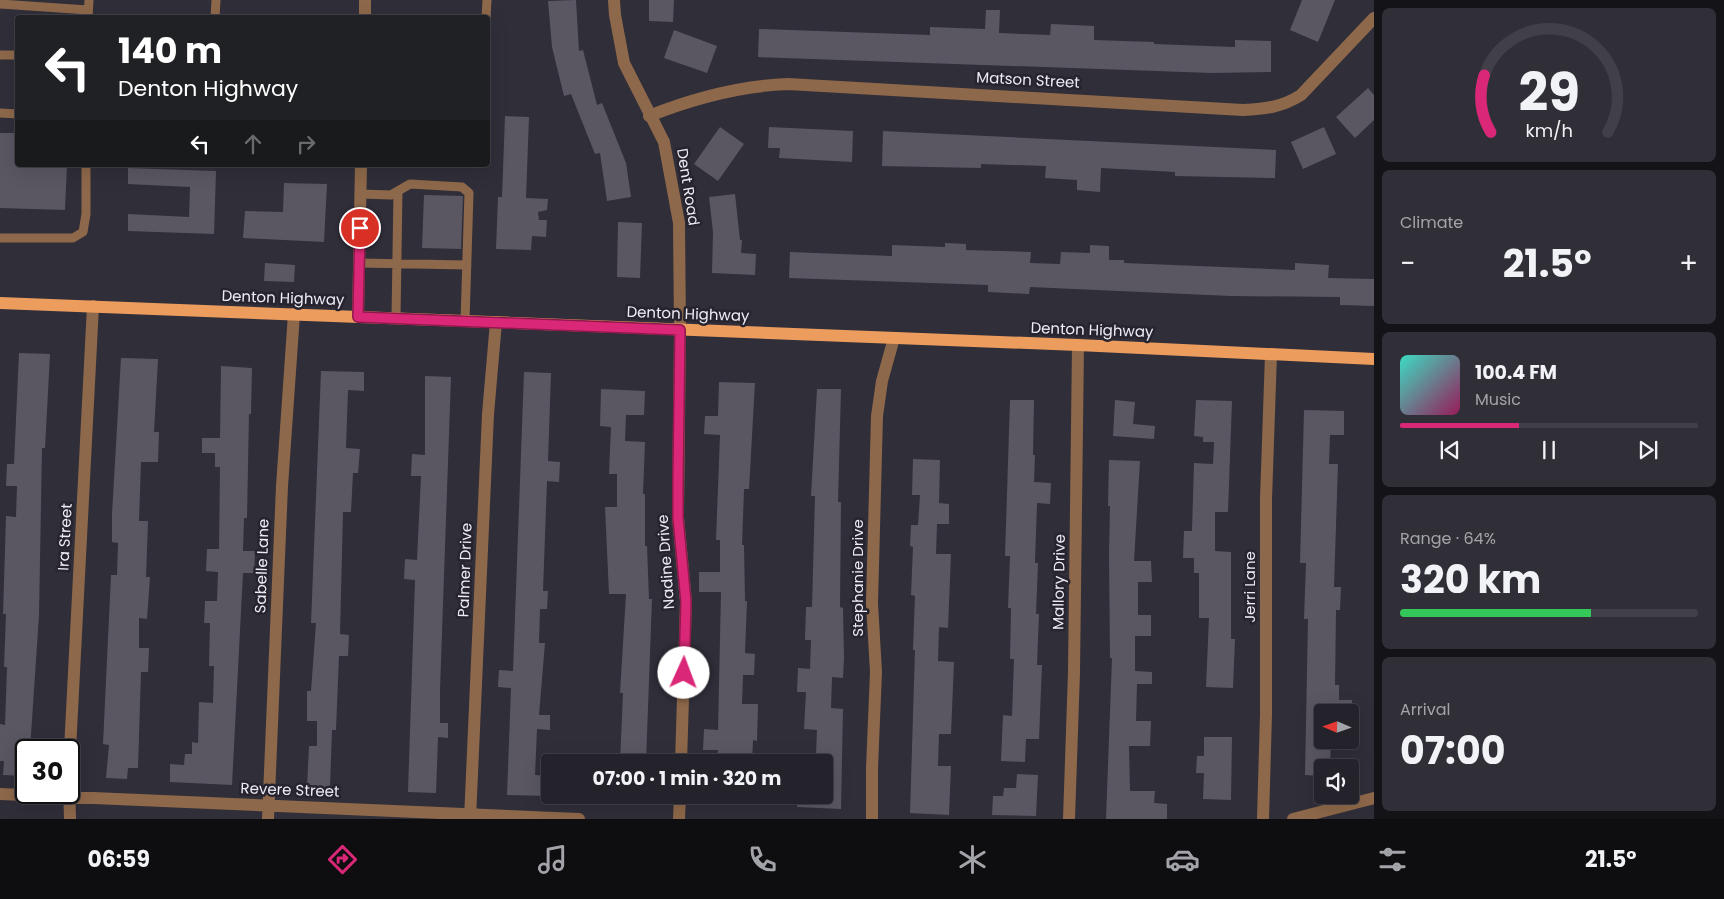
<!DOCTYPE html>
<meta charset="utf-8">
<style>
:root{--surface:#24222b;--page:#302f37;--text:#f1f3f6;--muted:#a3a4a9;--line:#413f47;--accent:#db2777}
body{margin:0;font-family:Poppins,sans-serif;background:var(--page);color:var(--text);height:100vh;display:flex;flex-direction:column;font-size:19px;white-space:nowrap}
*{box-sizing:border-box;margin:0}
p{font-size:16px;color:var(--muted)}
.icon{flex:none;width:28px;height:28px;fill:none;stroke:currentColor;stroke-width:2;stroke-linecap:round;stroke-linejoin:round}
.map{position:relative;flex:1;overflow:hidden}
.side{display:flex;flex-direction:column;gap:8px;padding:8px;background:#141318;width:350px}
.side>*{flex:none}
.banner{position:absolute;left:15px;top:15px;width:475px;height:152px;border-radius:5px;box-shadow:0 5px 20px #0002,0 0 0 1px var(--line);background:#202124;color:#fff;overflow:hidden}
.needle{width:32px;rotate:272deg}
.fabs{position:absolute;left:1314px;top:704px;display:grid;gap:10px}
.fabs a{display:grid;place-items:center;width:45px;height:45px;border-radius:5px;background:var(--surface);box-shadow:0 5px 20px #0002,0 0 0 1px var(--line);font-size:25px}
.speed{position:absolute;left:15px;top:739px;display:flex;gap:10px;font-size:25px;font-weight:700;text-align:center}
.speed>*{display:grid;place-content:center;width:65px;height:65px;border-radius:50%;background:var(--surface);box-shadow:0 5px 20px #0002,0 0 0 1px var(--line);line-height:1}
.speed .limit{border:2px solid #111;border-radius:8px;background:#fff;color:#111}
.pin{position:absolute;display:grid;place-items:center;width:42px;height:42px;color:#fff;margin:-21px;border:2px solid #fff;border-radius:50%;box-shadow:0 1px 5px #0007}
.me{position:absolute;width:55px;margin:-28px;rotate:2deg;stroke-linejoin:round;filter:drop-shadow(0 0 4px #0008)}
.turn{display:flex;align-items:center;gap:18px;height:105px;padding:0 20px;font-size:22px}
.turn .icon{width:65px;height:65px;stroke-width:2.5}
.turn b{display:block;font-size:35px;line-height:42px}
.lanes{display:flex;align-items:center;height:48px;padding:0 20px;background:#0003;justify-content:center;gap:25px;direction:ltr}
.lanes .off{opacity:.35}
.big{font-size:38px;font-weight:700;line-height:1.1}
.side .card{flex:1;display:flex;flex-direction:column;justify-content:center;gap:8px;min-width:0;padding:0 18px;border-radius:8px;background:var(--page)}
.side .dial{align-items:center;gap:0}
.dial svg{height:130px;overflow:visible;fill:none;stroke:var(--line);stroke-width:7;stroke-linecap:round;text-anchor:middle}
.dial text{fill:var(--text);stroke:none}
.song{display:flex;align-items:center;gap:15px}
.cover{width:60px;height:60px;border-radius:8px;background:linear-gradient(135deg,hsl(170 70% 55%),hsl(330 70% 35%))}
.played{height:5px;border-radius:2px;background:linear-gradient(90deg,var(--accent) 40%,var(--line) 40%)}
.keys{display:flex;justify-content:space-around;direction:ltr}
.heat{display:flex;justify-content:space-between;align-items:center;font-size:28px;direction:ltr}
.charge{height:8px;border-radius:4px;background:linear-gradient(90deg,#34c759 64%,var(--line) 0)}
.trip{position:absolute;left:541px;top:754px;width:292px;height:50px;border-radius:5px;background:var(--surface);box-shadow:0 5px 20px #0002,0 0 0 1px var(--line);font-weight:700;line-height:50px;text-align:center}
.tab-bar{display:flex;height:80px;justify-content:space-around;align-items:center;background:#0e0e11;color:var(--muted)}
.tab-bar .icon{width:35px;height:35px}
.tab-bar .current{color:var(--accent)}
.tab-bar b{font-size:22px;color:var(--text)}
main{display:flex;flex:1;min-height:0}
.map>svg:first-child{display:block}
</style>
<main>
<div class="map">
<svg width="1374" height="819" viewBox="0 0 1374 819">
<rect width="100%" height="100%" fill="#302e39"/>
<path fill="#5a5763" d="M 576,0 L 579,51 L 583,50 L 597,105 L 602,103 L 626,163 L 631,197 L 607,201 L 600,153 L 595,154 L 571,94 L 564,96 L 552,47 L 548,1 Z
M 649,0 L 674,0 L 673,22 L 649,21 Z
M 1302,0 L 1335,0 L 1318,42 L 1290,30 Z
M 986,10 L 1000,10 L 999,33 L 1050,35 L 1051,24 L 1094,26 L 1094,40 L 1154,42 L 1154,44 L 1235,47 L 1235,40 L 1271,41 L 1271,72 L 1212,73 L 758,57 L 759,29 L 930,35 L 930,27 L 985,29 Z
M 674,30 L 717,46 L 707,73 L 664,58 Z
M 1368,88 L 1374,95 L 1374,120 L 1355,138 L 1336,117 Z
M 505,116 L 529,117 L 526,198 L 548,199 L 547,210 L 538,212 L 539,220 L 547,220 L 546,237 L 532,236 L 531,250 L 496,249 L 498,197 L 502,197 Z
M 720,127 L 744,144 L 718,181 L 694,164 Z
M 769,127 L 853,131 L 852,162 L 779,158 L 780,148 L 768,148 Z
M 1324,127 L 1336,154 L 1303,169 L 1291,142 Z
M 883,131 L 1276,150 L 1275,178 L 1175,176 L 1175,172 L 1101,168 L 1100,192 L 1077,190 L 1077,180 L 1045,178 L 1046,166 L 981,164 L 981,168 L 882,166 Z
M 0,133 L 18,133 L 18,165 L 67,165 L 65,210 L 0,208 Z
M 128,168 L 216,171 L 214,234 L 128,231 L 128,214 L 189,217 L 190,187 L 128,184 Z
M 284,183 L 327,184 L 324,242 L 243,238 L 245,211 L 283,212 Z
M 735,194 L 740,240 L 742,240 L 741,253 L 756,254 L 755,275 L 712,273 L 713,232 L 709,197 Z
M 424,195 L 463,196 L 461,249 L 422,248 Z
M 618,222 L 642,223 L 640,278 L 617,277 Z
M 945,243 L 966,244 L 966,250 L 1031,252 L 1030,263 L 1060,264 L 1061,252 L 1090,253 L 1090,245 L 1109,246 L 1109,260 L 1124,260 L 1124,263 L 1295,270 L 1295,263 L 1329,265 L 1328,278 L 1374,279 L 1374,306 L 1340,305 L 1340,297 L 1231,296 L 1030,287 L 1029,294 L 988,292 L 988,285 L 789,278 L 790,252 L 892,256 L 892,245 L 945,247 Z
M 265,263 L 295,265 L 294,282 L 264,281 Z
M 19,353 L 50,354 L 45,448 L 42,448 L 39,615 L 30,750 L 26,750 L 26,776 L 3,775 L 4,761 L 0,761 L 0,724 L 5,725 L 7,667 L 4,667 L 6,614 L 3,614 L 6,516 L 16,517 L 17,486 L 6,486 L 7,464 L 14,464 Z
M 121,358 L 158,359 L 154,432 L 159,432 L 158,462 L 141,462 L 139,521 L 148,521 L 146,577 L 150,577 L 147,619 L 139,618 L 139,648 L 149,648 L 148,672 L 141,672 L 138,768 L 128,768 L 127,779 L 106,778 L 109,745 L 103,744 L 111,575 L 117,575 L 118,543 L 112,542 L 112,514 Z
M 221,366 L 252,368 L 251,414 L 249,414 L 247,518 L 244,518 L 243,551 L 255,551 L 254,573 L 243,573 L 232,785 L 170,782 L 170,764 L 184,765 L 185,754 L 192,754 L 192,742 L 198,743 L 199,702 L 213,703 L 214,666 L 209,666 L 210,623 L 204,623 L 205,601 L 217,601 L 218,572 L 206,571 L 207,549 L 219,549 L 220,467 L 215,467 L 215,453 L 202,453 L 202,438 L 220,438 Z
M 321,371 L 364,372 L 364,391 L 348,390 L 346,448 L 360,449 L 358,473 L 353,473 L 351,512 L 343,512 L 340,634 L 349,635 L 348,656 L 339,656 L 336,730 L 332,730 L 330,788 L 307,787 L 309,746 L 317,746 L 317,721 L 307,721 L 307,691 L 311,691 L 316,623 L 311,623 Z
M 524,372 L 551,373 L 548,461 L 560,462 L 559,482 L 547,481 L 543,591 L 548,591 L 547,609 L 540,609 L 539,643 L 545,643 L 539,715 L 550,715 L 550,730 L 537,729 L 535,775 L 548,776 L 547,796 L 507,795 L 511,688 L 498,687 L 499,670 L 513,671 Z
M 425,376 L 451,377 L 440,690 L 440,723 L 448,723 L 448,738 L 438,737 L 436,793 L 408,792 L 415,580 L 404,579 L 405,559 L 417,560 L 421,476 L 411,476 L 412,454 L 425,455 Z
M 719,382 L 755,383 L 749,489 L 744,489 L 742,545 L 744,545 L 745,601 L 747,601 L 745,653 L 755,654 L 754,675 L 743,675 L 742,704 L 758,704 L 757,741 L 753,740 L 752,762 L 717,762 L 718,750 L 703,750 L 704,729 L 718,730 L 721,592 L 699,592 L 699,572 L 720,572 L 720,540 L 716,540 L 720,435 L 704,434 L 705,416 L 718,416 Z
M 601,389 L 645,391 L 644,415 L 626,415 L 625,441 L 645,442 L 643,494 L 645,494 L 645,546 L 647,546 L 649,599 L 652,599 L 646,762 L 620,762 L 623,693 L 620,693 L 626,594 L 609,594 L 605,507 L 617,507 L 617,474 L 609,474 L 611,427 L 600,426 Z
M 817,389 L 841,389 L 838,502 L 841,502 L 840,607 L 843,608 L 844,658 L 843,678 L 832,677 L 831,708 L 843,709 L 841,809 L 797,807 L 797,795 L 825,795 L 825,755 L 816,754 L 817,730 L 804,729 L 806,692 L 797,692 L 798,668 L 810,669 L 811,640 L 805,640 L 806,607 L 812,607 L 815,496 L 811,496 Z
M 1010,400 L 1034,400 L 1033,455 L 1035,455 L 1034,482 L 1051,483 L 1050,504 L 1037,503 L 1035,563 L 1038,563 L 1036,614 L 1039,614 L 1037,665 L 1042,665 L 1039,739 L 1026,739 L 1025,762 L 1001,761 L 1003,715 L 1012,716 L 1014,659 L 1010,659 L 1011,608 L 1008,608 L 1010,556 L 1005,556 Z
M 1115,400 L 1135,402 L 1133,424 L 1155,426 L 1154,439 L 1113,436 Z
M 1196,400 L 1232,401 L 1228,512 L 1215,512 L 1215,551 L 1231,552 L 1231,639 L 1235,639 L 1233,688 L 1206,687 L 1209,618 L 1199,618 L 1199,573 L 1194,573 L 1194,558 L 1183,558 L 1184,531 L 1192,531 L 1194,463 L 1213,464 L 1214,442 L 1203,442 L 1203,437 L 1194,436 Z
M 1304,410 L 1344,411 L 1344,435 L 1330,435 L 1329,464 L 1338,464 L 1334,587 L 1341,587 L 1340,610 L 1336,610 L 1335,685 L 1339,685 L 1339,700 L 1352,700 L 1352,712 L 1322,712 L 1322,740 L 1331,740 L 1330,768 L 1322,768 L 1322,776 L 1305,775 L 1308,619 L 1304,619 L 1306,563 L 1300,563 Z
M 913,459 L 940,460 L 939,503 L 949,504 L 949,524 L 937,524 L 936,554 L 951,554 L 948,628 L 939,627 L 938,661 L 954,662 L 951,734 L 939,734 L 938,766 L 951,766 L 949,815 L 910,813 L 915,650 L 913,650 L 915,596 L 911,595 L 913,547 L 910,546 L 911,525 L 918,525 L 920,495 L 912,495 Z
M 1109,460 L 1140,461 L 1134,561 L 1151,561 L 1152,582 L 1138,582 L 1138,615 L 1151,615 L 1151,636 L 1135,636 L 1135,671 L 1152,672 L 1152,684 L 1137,684 L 1136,721 L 1151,721 L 1150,746 L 1129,746 L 1130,791 L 1155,791 L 1154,803 L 1167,804 L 1167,819 L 1106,819 L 1112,658 L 1110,658 L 1109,554 L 1110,506 L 1108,506 Z
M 1204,737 L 1232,737 L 1231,800 L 1203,799 L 1204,773 L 1196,773 L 1197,756 L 1204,756 Z
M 1017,774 L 1038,775 L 1036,816 L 992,815 L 993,796 L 1003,796 L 1004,788 L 1016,788 Z"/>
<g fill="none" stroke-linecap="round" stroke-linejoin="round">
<path stroke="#8e684a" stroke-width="9" d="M 0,4 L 88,10
M 88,18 L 89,0
M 215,18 L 216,0
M 486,18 L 487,0
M 0,55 L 18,55
M 0,113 L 18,114
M 361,194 L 391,195 L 410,184 L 462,187 L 469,193 L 465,321
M 0,238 L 73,238 L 83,232 L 86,214 L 86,165
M 359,263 L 467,265
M 396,318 L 398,191"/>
<path stroke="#8e684a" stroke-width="12" d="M 614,0 L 615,15 L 624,63 L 664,142 L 679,223 L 680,330 L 678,517 L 686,602 L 681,762
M 365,18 L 365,0
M 649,116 C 694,98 739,86 788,84 L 1243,110 C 1266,109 1282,107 1301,95 L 1374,18
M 358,317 L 361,165
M 69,769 L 93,306
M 69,784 L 70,819
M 0,794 L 579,819
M 268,819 L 282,486 L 294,314
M 470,819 L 488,414 L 496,322
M 679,819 L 680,795
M 872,819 L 872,768 L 876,672 L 872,603 L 877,416 L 882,381 L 894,338
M 1069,819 L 1074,672 L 1078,345
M 1263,819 L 1266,714 L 1266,499 L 1271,354
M 1293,819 L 1374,798"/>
<path stroke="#ec9d5e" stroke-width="12" d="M 0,303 L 1078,345 L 1374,359"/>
</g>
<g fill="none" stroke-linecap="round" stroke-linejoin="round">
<defs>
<path id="route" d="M 360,228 L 358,317 L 680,330 L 678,480 L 678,518 L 686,602 L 684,673"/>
</defs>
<use href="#route" stroke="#8e194d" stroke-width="12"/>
<use href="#route" stroke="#db2777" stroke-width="9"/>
</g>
<g text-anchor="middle" stroke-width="5" stroke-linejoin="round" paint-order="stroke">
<g font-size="15" fill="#edecf3" stroke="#27242f">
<text transform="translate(1028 80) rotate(3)" y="5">Matson Street</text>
<text transform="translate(688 187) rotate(81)" y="5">Dent Road</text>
<text transform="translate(283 298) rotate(2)" y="5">Denton Highway</text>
<text transform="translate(688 314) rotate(2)" y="5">Denton Highway</text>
<text transform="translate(1092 330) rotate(2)" y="5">Denton Highway</text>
<text transform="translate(65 537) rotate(-87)" y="5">Ira Street</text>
<text transform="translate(666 562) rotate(-94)" y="5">Nadine Drive</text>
<text transform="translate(262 566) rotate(-88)" y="5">Sabelle Lane</text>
<text transform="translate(465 570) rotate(-88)" y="5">Palmer Drive</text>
<text transform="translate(858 578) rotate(-90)" y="5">Stephanie Drive</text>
<text transform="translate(1059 582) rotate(-89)" y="5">Mallory Drive</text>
<text transform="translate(1250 587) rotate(-90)" y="5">Jerri Lane</text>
<text transform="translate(290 790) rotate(2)" y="5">Revere Street</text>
</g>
</g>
</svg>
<div class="fabs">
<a><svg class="needle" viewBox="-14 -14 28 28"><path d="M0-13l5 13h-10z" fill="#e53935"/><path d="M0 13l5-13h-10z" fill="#a3a4a9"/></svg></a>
<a><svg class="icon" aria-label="sound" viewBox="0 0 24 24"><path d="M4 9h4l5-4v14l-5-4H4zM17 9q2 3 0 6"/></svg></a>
</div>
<div class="speed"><div class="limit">30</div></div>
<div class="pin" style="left:360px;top:228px;background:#d93025"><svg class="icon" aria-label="arrive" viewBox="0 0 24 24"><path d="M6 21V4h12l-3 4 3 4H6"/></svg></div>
<svg class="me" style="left:684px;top:673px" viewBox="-20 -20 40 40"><circle r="19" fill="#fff"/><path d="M0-13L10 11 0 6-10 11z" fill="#db2777"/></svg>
<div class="trip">07:00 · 1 min · 320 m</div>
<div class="banner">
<div class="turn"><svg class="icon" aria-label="left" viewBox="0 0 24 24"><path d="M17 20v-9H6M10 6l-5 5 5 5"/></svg><div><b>140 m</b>Denton Highway</div></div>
<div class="lanes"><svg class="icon" aria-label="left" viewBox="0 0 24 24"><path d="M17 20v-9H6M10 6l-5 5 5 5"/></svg><svg class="icon off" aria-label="ahead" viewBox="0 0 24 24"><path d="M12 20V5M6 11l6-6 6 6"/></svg><svg class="icon off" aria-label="right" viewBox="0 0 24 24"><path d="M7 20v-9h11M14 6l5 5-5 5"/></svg></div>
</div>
</div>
<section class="side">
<div class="card dial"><svg viewBox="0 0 100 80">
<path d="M14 69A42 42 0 1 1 86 69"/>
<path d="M14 69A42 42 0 0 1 10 34" stroke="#db2777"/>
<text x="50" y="56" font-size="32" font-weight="700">29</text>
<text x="50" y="72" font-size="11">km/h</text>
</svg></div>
<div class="card"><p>Climate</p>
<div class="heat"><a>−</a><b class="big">21.5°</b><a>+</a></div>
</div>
<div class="card">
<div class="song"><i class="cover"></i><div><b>100.4 FM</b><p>Music</p></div></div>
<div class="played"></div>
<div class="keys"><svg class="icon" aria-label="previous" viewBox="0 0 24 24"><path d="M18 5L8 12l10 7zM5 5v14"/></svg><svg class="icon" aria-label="pause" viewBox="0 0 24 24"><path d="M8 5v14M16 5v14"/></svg><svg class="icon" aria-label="next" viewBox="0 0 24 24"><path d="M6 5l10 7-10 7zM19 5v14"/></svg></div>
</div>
<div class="card"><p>Range · 64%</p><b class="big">320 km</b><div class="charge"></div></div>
<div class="card"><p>Arrival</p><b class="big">07:00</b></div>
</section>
</main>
<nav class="tab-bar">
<b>06:59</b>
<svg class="icon current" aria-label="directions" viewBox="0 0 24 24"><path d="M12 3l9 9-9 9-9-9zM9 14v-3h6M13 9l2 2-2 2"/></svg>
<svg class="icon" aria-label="music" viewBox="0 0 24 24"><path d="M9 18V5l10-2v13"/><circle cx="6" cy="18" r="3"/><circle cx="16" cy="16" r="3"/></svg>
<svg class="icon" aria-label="phone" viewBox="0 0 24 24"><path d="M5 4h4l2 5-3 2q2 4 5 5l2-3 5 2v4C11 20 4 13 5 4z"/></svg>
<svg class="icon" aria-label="climate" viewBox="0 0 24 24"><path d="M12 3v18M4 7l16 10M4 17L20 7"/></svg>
<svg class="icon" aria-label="car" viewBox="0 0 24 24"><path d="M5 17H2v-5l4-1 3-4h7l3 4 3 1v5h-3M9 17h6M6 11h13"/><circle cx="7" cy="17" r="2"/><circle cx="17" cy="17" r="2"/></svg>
<svg class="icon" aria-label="filters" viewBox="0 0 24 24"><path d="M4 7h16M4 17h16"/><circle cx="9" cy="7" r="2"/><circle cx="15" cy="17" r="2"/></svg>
<b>21.5°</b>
</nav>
